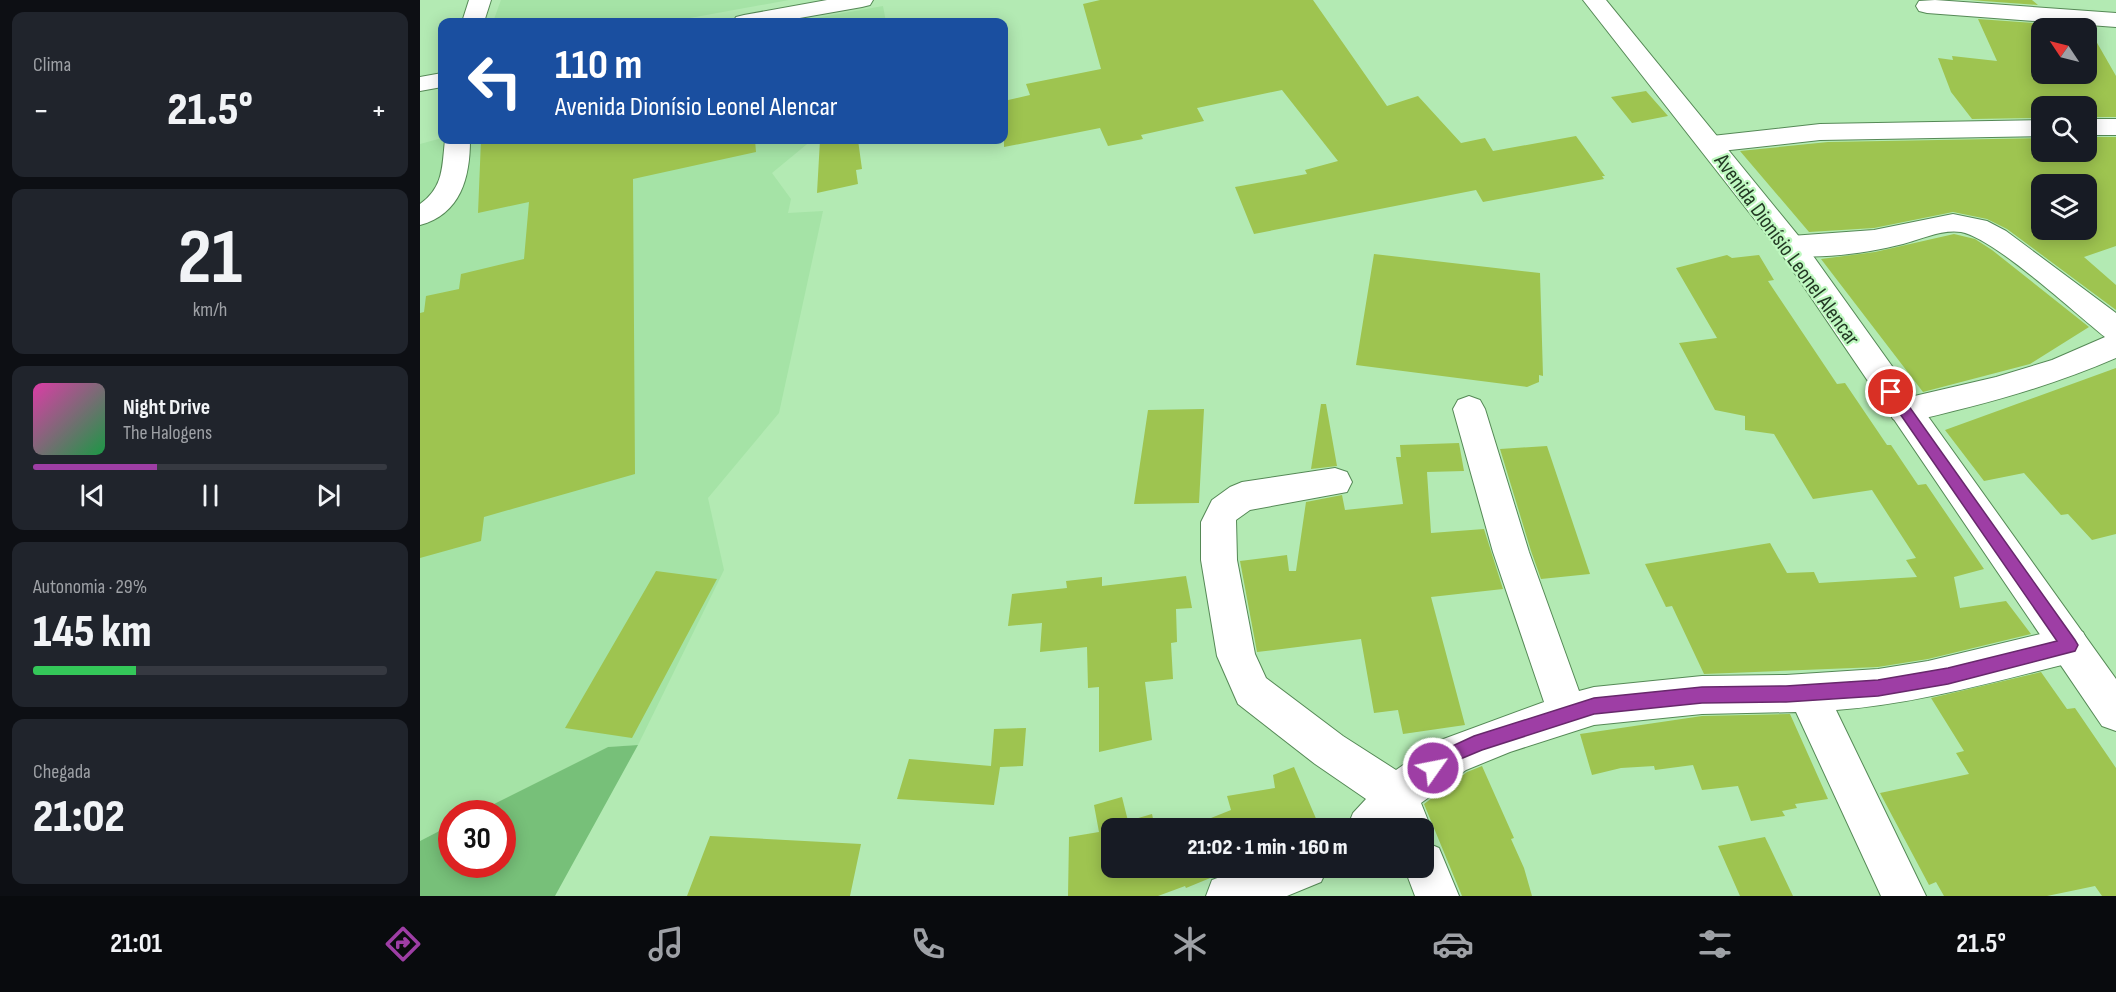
<!DOCTYPE html>
<html lang="pt">
<meta charset="utf-8">
<style>
:root{--surface:#171b24;--page:#20242c;--text:#f1f3f6;--muted:#9ea1a6;--line:#363941;--accent:#9e3ea5}
body{margin:0;font-family:"Sofia Sans Condensed",sans-serif;background:var(--page);color:var(--text);height:100vh;display:flex;flex-direction:column;font-size:22px;white-space:nowrap}
*{box-sizing:border-box;margin:0}
p{font-size:20px;color:var(--muted)}
.icon{flex:none;width:33px;height:33px;fill:none;stroke:currentColor;stroke-width:2;stroke-linecap:round;stroke-linejoin:round}
.map{position:relative;flex:1;overflow:hidden}
.side{display:flex;flex-direction:column;gap:12px;padding:12px;background:#0d0f14;width:420px}
.side>*{flex:none}
.guide{position:absolute;left:18px;top:18px;width:570px;height:126px;border-radius:12px;box-shadow:0 3px 15px #0003;background:#1a4fa0;color:#fff;overflow:hidden}
.needle{width:39px;rotate:305deg}
.fabs{position:absolute;left:1611px;top:18px;display:grid;gap:12px}
.fabs a{display:grid;place-items:center;width:66px;height:66px;border-radius:12px;background:var(--surface);box-shadow:0 3px 15px #0003;font-size:30px}
.speed{position:absolute;left:18px;top:800px;display:flex;gap:12px;font-size:30px;font-weight:700;text-align:center}
.speed>*{display:grid;place-content:center;width:78px;height:78px;border-radius:50%;background:var(--surface);box-shadow:0 3px 15px #0003;line-height:1}
.speed .limit{border:9px solid #d22;background:#fff;color:#111}
.pin{position:absolute;display:grid;place-items:center;width:51px;height:51px;color:#fff;margin:-26px;border:3px solid #fff;border-radius:50%;box-shadow:0 2px 6px #0007}
.me{position:absolute;width:66px;margin:-33px;rotate:57deg;stroke-linejoin:round;filter:drop-shadow(0 0 4px #0008)}
.turn{display:flex;align-items:center;gap:21px;height:126px;padding:0 18px;font-size:27px}
.turn .icon{width:78px;height:78px;stroke-width:2.5}
.turn b{display:block;font-size:42px;line-height:51px}
.big{font-size:45px;font-weight:800;line-height:1.1}
.side .card{flex:1;display:flex;flex-direction:column;justify-content:center;gap:9px;min-width:0;padding:0 21px;border-radius:12px;background:var(--page)}
.side .dial{align-items:center;gap:0}
.dial b{font-size:78px;line-height:1}
.song{display:flex;align-items:center;gap:18px}
.cover{width:72px;height:72px;border-radius:9px;background:linear-gradient(135deg,hsl(320 70% 55%),hsl(140 70% 35%))}
.played{height:6px;border-radius:3px;background:linear-gradient(90deg,var(--accent) 35%,var(--line) 35%)}
.keys{display:flex;justify-content:space-around;direction:ltr}
.heat{display:flex;justify-content:space-between;align-items:center;font-size:33px;direction:ltr}
.charge{height:9px;border-radius:4px;background:linear-gradient(90deg,#34c759 29%,var(--line) 0)}
.trip{position:absolute;left:681px;top:818px;width:333px;height:60px;border-radius:12px;background:var(--surface);box-shadow:0 3px 15px #0003;font-weight:800;line-height:60px;text-align:center}
.dock{display:flex;height:96px;justify-content:space-around;align-items:center;background:#090b0e;color:var(--muted)}
.dock .icon{width:42px;height:42px}
.dock .selected{color:var(--accent)}
.dock b{font-size:27px;color:var(--text)}
main{display:flex;flex:1;min-height:0}
.map>svg:first-child{display:block}
</style>
<main>
<section class="side">
<div class="card"><p>Clima</p>
<div class="heat"><a>−</a><b class="big">21.5°</b><a>+</a></div>
</div>
<div class="card dial"><b>21</b><p>km/h</p></div>
<div class="card">
<div class="song"><i class="cover"></i><div><b>Night Drive</b><p>The Halogens</p></div></div>
<div class="played"></div>
<div class="keys"><svg class="icon" aria-label="previous" viewBox="0 0 24 24"><path d="M18 5L8 12l10 7zM5 5v14"/></svg><svg class="icon" aria-label="pause" viewBox="0 0 24 24"><path d="M8 5v14M16 5v14"/></svg><svg class="icon" aria-label="next" viewBox="0 0 24 24"><path d="M6 5l10 7-10 7zM19 5v14"/></svg></div>
</div>
<div class="card"><p>Autonomia · 29%</p><b class="big">145 km</b><div class="charge"></div></div>
<div class="card"><p>Chegada</p><b class="big">21:02</b></div>
</section>
<div class="map">
<svg width="1696" height="896" viewBox="0 0 1696 896">
<rect width="100%" height="100%" fill="#b3eab3"/>
<path fill="#a5e3a6" d="M 81,0 L 369,0 L 248,22 L 73,22 Z
M 463,6 L 466,22 L 373,22 Z
M 22,138 L 392,140 L 352,173 L 371,199 L 368,213 L 403,211 L 359,413 L 288,498 L 304,570 L 218,745 L 188,747 L 56,813 L 32,813 L 31,825 L 0,841 L 0,144 Z"/>
<path fill="#77c079" d="M 218,745 L 135,896 L 0,896 L 0,841 L 31,825 L 32,864 L 82,864 L 82,813 L 56,813 L 188,747 Z"/>
<path fill="#9ec450" fill-rule="evenodd" d="M 680,0 L 893,0 L 967,106 L 998,96 L 1041,143 L 1065,138 L 1073,151 L 1156,136 L 1185,176 L 1182,176 L 1184,179 L 1063,202 L 1056,190 L 834,234 L 815,187 L 887,174 L 885,170 L 918,161 L 862,90 L 777,108 L 784,121 L 721,135 L 723,139 L 688,146 L 680,128 L 584,147 L 584,101 L 610,95 L 606,84 L 681,69 L 663,4 Z
M 1550,0 L 1612,0 L 1618,5 Z
M 1558,19 L 1668,27 L 1696,76 L 1696,117 L 1666,117 L 1666,106 L 1622,106 L 1622,118 L 1552,119 L 1531,92 L 1518,58 L 1533,60 L 1532,56 L 1577,61 ZM 1622,28 L 1666,28 L 1666,74 L 1622,74 Z
M 1226,91 L 1248,116 L 1212,123 L 1191,97 Z
M 1666,137 L 1696,137 L 1696,246 L 1664,257 L 1696,285 L 1696,310 L 1587,229 L 1567,219 L 1533,212 L 1454,228 L 1389,232 L 1320,151 L 1408,142 L 1622,138 L 1622,152 L 1666,152 ZM 1622,184 L 1666,184 L 1666,230 L 1622,230 Z
M 61,140 L 335,140 L 336,152 L 213,179 L 215,474 L 64,517 L 61,541 L 0,558 L 0,313 L 4,312 L 6,296 L 39,289 L 41,274 L 104,259 L 109,202 L 58,213 Z
M 400,140 L 438,140 L 442,169 L 436,170 L 438,184 L 397,193 Z
M 1534,234 L 1555,239 L 1572,250 L 1669,327 L 1610,364 L 1503,392 L 1401,259 L 1455,252 Z
M 954,254 L 1120,273 L 1123,376 L 1119,375 L 1119,382 L 1107,387 L 936,365 Z
M 1307,255 L 1312,258 L 1339,255 L 1354,280 L 1348,281 L 1417,384 L 1425,383 L 1467,445 L 1471,445 L 1498,485 L 1506,484 L 1564,569 L 1534,577 L 1540,608 L 1586,601 L 1611,634 L 1508,659 L 1458,667 L 1284,674 L 1252,606 L 1246,607 L 1225,564 L 1350,543 L 1367,573 L 1394,572 L 1399,583 L 1497,577 L 1486,560 L 1496,558 L 1452,490 L 1393,499 L 1354,434 L 1325,430 L 1325,416 L 1295,410 L 1259,343 L 1297,338 L 1256,268 Z
M 1696,368 L 1696,534 L 1672,540 L 1648,514 L 1641,515 L 1604,473 L 1564,481 L 1525,430 Z
M 901,404 L 906,404 L 917,466 L 891,469 Z
M 784,409 L 779,503 L 714,504 L 728,410 Z
M 1039,443 L 1044,471 L 1007,472 L 1011,533 L 1064,529 L 1083,589 L 1011,597 L 1045,725 L 983,734 L 978,710 L 954,713 L 941,639 L 837,652 L 820,561 L 867,555 L 869,571 L 876,571 L 886,502 L 922,495 L 925,510 L 983,504 L 976,457 L 981,457 L 980,445 Z
M 1127,446 L 1170,574 L 1121,579 L 1111,551 L 1080,449 Z
M 236,571 L 297,579 L 212,738 L 145,728 Z
M 766,576 L 772,608 L 756,609 L 757,642 L 751,643 L 753,679 L 725,682 L 732,740 L 679,752 L 679,687 L 668,688 L 667,647 L 620,652 L 622,623 L 588,626 L 592,594 L 647,588 L 646,581 L 682,577 L 682,586 Z
M 1621,672 L 1647,709 L 1655,708 L 1696,768 L 1696,896 L 1682,896 L 1675,886 L 1627,896 L 1524,896 L 1516,882 L 1509,885 L 1460,793 L 1549,774 L 1536,753 L 1544,751 L 1511,698 Z
M 1370,714 L 1408,799 L 1375,804 L 1377,808 L 1362,811 L 1365,816 L 1331,821 L 1318,786 L 1282,790 L 1273,765 L 1235,770 L 1234,766 L 1201,768 L 1172,775 L 1160,734 L 1282,716 Z
M 606,728 L 603,766 L 580,767 L 574,805 L 477,799 L 489,759 L 571,766 L 574,729 Z
M 1062,766 L 1094,838 L 1091,839 L 1104,868 L 1112,896 L 1042,896 L 1004,804 L 1047,772 Z
M 874,767 L 900,828 L 766,828 L 811,810 L 807,796 L 855,788 L 853,775 Z
M 702,797 L 708,821 L 732,814 L 735,828 L 692,828 L 692,867 L 817,867 L 766,888 L 765,886 L 738,896 L 648,896 L 649,837 L 679,832 L 674,805 Z
M 290,836 L 441,844 L 430,896 L 267,896 Z
M 1345,837 L 1373,896 L 1320,896 L 1298,846 Z"/>
<g fill="none" stroke-linecap="round" stroke-linejoin="round">
<defs>
<path id="street" d="M 49,0 L 71,0 L 64,22 L 42,22 Z
M 407,0 L 453,0 L 450,5 L 442,7 L 357,22 L 313,22 L 316,17 L 324,15 Z
M 1515,0 L 1696,13 L 1696,27 L 1507,13 L 1499,11 L 1496,6 L 1499,1 Z
M 22,73 L 22,87 L 0,91 L 0,77 Z
M 1666,119 L 1696,119 L 1696,135 L 1666,135 Z
M 1622,120 L 1622,136 L 1400,140 L 1292,152 L 1283,150 L 1279,144 L 1283,138 L 1292,136 L 1400,124 Z
M 25,140 L 50,140 C 50,177 41,214 0,225 L 0,204 C 24,187 22,166 25,140 Z
M 1533,214 L 1567,221 L 1586,231 L 1696,313 L 1696,358 C 1627,388 1557,406 1484,423 L 1473,419 L 1468,410 L 1473,401 L 1576,377 L 1632,360 L 1685,337 C 1656,314 1574,238 1541,232 C 1523,229 1501,239 1483,244 C 1451,252 1393,262 1361,253 L 1357,246 L 1361,239 L 1371,236 L 1454,230 Z
M 1049,396 L 1060,400 L 1065,409 L 1109,552 L 1159,691 L 1174,687 L 1282,676 L 1366,675 L 1458,669 L 1508,661 L 1650,627 L 1663,632 L 1669,645 L 1663,658 L 1650,663 C 1572,682 1496,704 1416,710 L 1506,896 L 1461,896 L 1376,712 L 1282,714 L 1174,725 L 1090,752 L 1046,770 L 1001,803 L 1011,828 L 1005,842 L 1019,848 L 1039,896 L 995,896 L 984,867 L 1004,867 L 1004,828 L 927,828 L 933,813 L 946,799 L 895,764 L 818,704 L 797,656 L 781,560 L 781,522 L 792,500 L 810,487 L 822,482 L 915,468 L 927,472 L 932,482 L 927,492 L 830,510 L 816,520 L 817,560 L 835,654 L 846,678 L 923,736 L 976,770 L 1018,741 L 1124,702 L 1073,552 L 1033,409 L 1038,400 Z
M 827,867 L 908,867 L 901,882 L 867,896 L 786,896 L 792,880 Z"/>
<path id="secondary" d="M 1163,0 L 1186,0 L 1381,239 L 1696,679 L 1696,731 L 1682,726 L 1361,253 Z"/>
</defs>
<use href="#street" stroke="#558956" stroke-width="2"/>
<use href="#secondary" stroke="#558956" stroke-width="2"/>
<use href="#street" fill="#fff" fill-rule="evenodd"/>
<use href="#secondary" fill="#fff" fill-rule="evenodd"/>
</g>
<path fill="#9e3ea5" stroke="#67286b" stroke-width="1.5" d="M 1471,387 L 1476,388 L 1655,640 L 1658,645 L 1655,651 L 1528,684 L 1458,696 L 1366,702 L 1282,703 L 1174,714 L 1062,750 L 1038,760 L 1013,776 L 1007,774 L 1005,768 L 1007,762 L 1026,749 L 1054,736 L 1174,698 L 1282,687 L 1366,686 L 1458,680 L 1528,668 L 1637,641 L 1467,395 L 1465,392 Z"/>
<g text-anchor="middle" stroke-width="4.5" stroke-linejoin="round" paint-order="stroke">
<g font-size="22" fill="#233924" stroke="#bff8c0">
<text transform="translate(1368 249) rotate(54)" y="8">Avenida Dionísio Leonel Alencar</text>
</g>
</g>
</svg>
<div class="fabs">
<a><svg class="needle" viewBox="-14 -14 28 28"><path d="M0-13l5 13h-10z" fill="#e53935"/><path d="M0 13l5-13h-10z" fill="#9ea1a6"/></svg></a>
<a><svg class="icon" aria-label="search" viewBox="0 0 24 24"><circle cx="10" cy="10" r="6"/><path d="M15 15l6 6"/></svg></a>
<a><svg class="icon" aria-label="layers" viewBox="0 0 24 24"><path d="M12 4l9 5-9 5-9-5zM3 14l9 5 9-5"/></svg></a>
</div>
<div class="speed"><div class="limit">30</div></div>
<div class="pin" style="left:1471px;top:392px;background:#d93025"><svg class="icon" aria-label="arrive" viewBox="0 0 24 24"><path d="M6 21V4h12l-3 4 3 4H6"/></svg></div>
<svg class="me" style="left:1013px;top:768px" viewBox="-20 -20 40 40"><circle r="17" fill="#9e3ea5" stroke="#fff" stroke-width="3"/><path d="M0-11L8 9 0 5-8 9z" fill="#fff"/></svg>
<div class="trip">21:02 · 1 min · 160 m</div>
<div class="guide">
<div class="turn"><svg class="icon" aria-label="left" viewBox="0 0 24 24"><path d="M17 20v-9H6M10 6l-5 5 5 5"/></svg><div><b>110 m</b>Avenida Dionísio Leonel Alencar</div></div>
</div>
</div>
</main>
<nav class="dock">
<b>21:01</b>
<svg class="icon selected" aria-label="directions" viewBox="0 0 24 24"><path d="M12 3l9 9-9 9-9-9zM9 14v-3h6M13 9l2 2-2 2"/></svg>
<svg class="icon" aria-label="music" viewBox="0 0 24 24"><path d="M9 18V5l10-2v13"/><circle cx="6" cy="18" r="3"/><circle cx="16" cy="16" r="3"/></svg>
<svg class="icon" aria-label="phone" viewBox="0 0 24 24"><path d="M5 4h4l2 5-3 2q2 4 5 5l2-3 5 2v4C11 20 4 13 5 4z"/></svg>
<svg class="icon" aria-label="climate" viewBox="0 0 24 24"><path d="M12 3v18M4 7l16 10M4 17L20 7"/></svg>
<svg class="icon" aria-label="car" viewBox="0 0 24 24"><path d="M5 17H2v-5l4-1 3-4h7l3 4 3 1v5h-3M9 17h6M6 11h13"/><circle cx="7" cy="17" r="2"/><circle cx="17" cy="17" r="2"/></svg>
<svg class="icon" aria-label="filters" viewBox="0 0 24 24"><path d="M4 7h16M4 17h16"/><circle cx="9" cy="7" r="2"/><circle cx="15" cy="17" r="2"/></svg>
<b>21.5°</b>
</nav>
